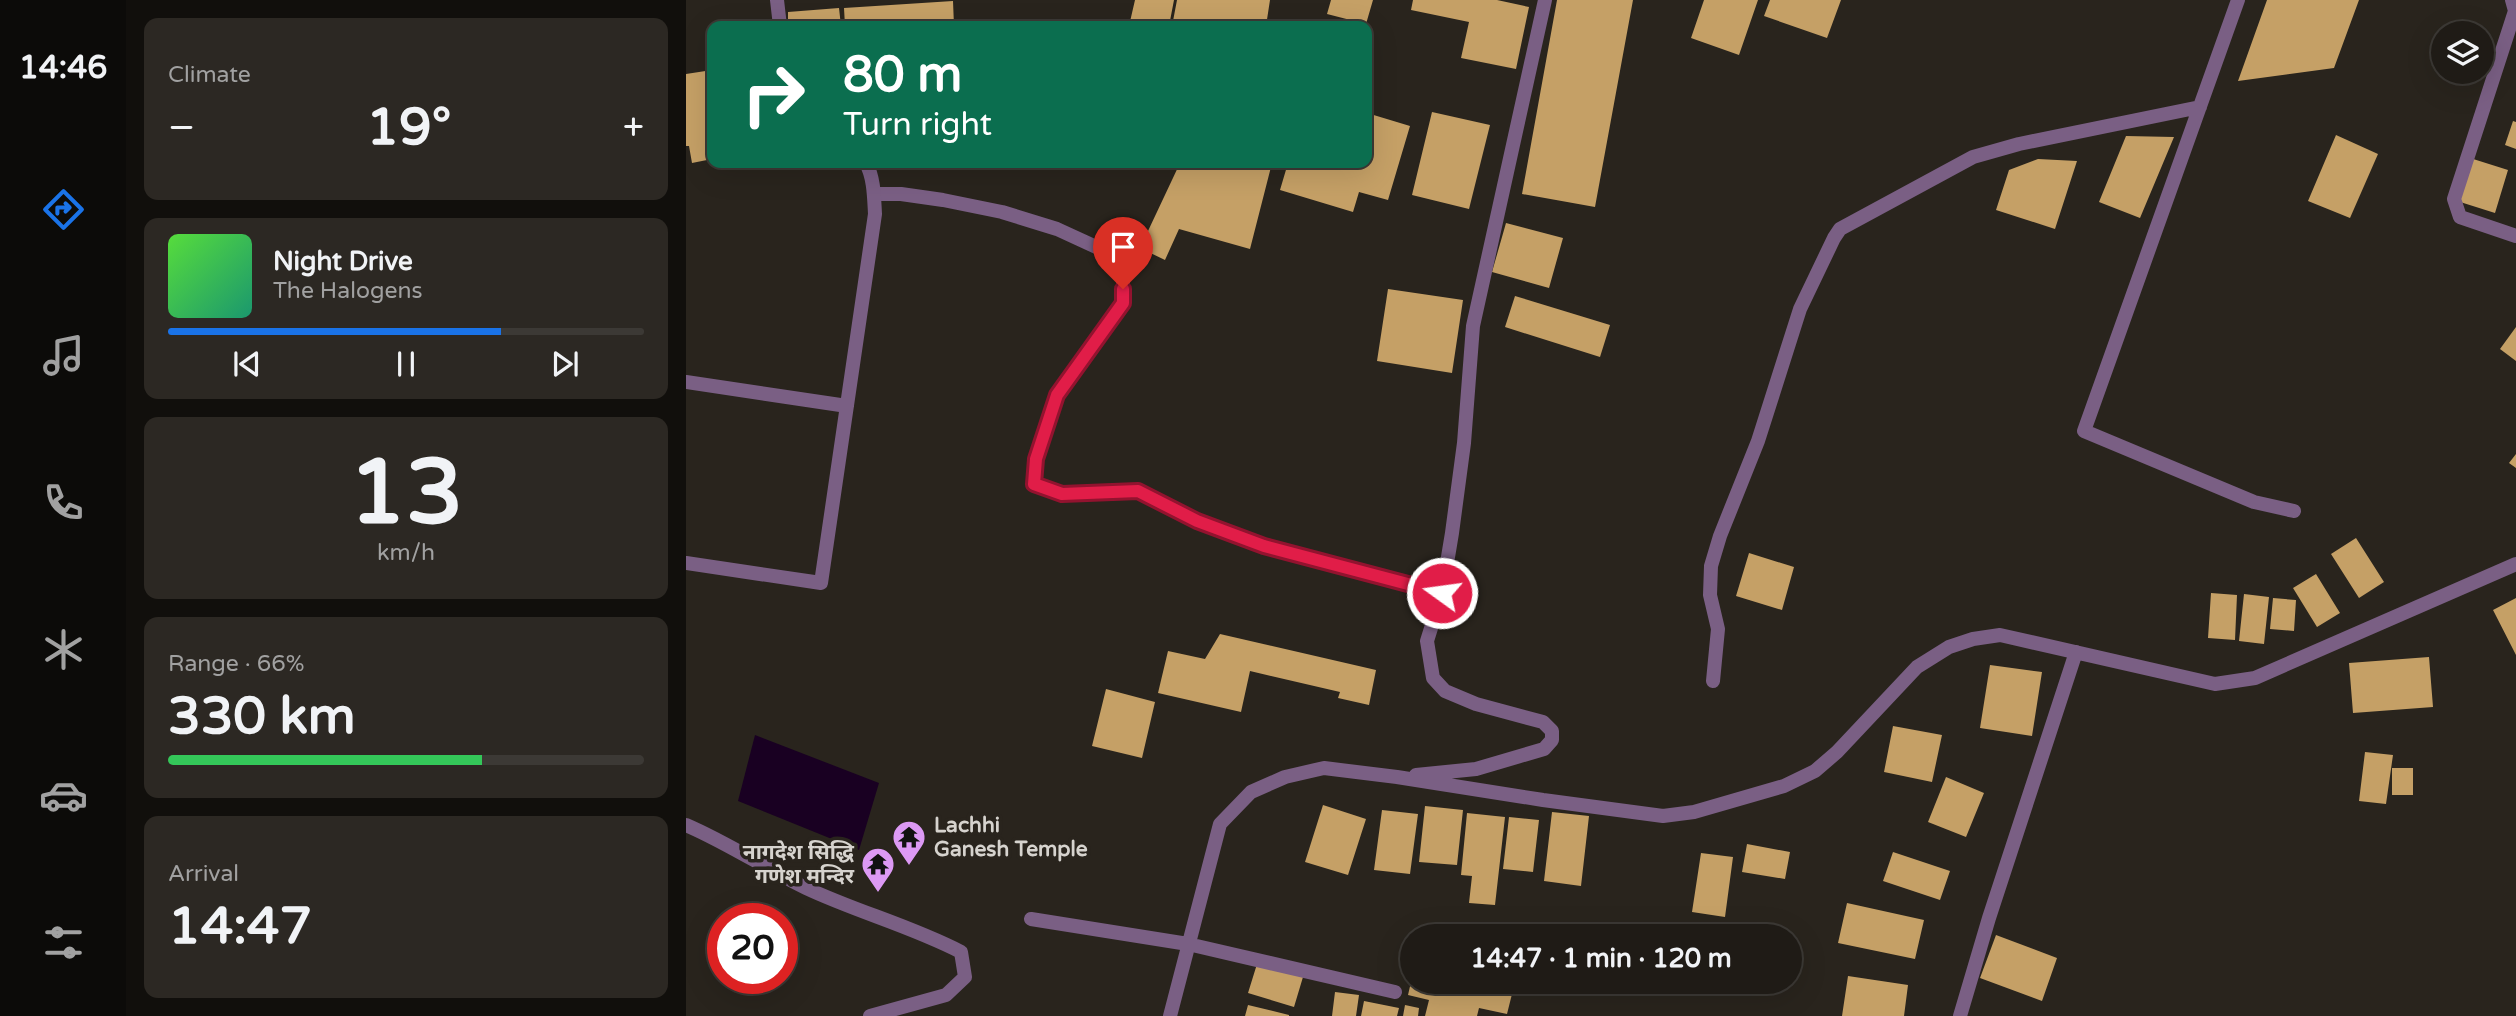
<!DOCTYPE html>
<meta charset="utf-8">
<style>
:root{--surface:#1f1b16;--page:#2c2823;--text:#f1f3f6;--muted:#a1a1a1;--line:#3c3935;--accent:#1a73e8}
body{margin:0;font-family:"Varela Round","Noto Sans Devanagari",sans-serif;background:var(--page);color:var(--text);height:100vh;display:flex;flex-direction:column;font-size:26px;white-space:nowrap}
*{box-sizing:border-box;margin:0}
p{font-size:23px;color:var(--muted)}
.icon{flex:none;width:38px;height:38px;fill:none;stroke:currentColor;stroke-width:2;stroke-linecap:round;stroke-linejoin:round}
.map{position:relative;flex:1;overflow:hidden}
.details{display:flex;flex-direction:column;gap:18px;padding:18px;background:#110f0c;width:560px}
.details>*{flex:none}
.top-card{position:absolute;left:21px;top:21px;width:665px;height:147px;border-radius:14px;box-shadow:0 7px 28px #0002,0 0 0 2px var(--line);background:#0b6e4f;color:#fff;overflow:hidden}
.controls{position:absolute;left:1745px;top:21px;display:grid;gap:14px}
.controls a{display:grid;place-items:center;width:63px;height:63px;border-radius:50%;background:var(--surface);box-shadow:0 7px 28px #0002,0 0 0 2px var(--line);font-size:35px}
.speed{position:absolute;left:21px;top:903px;display:flex;gap:14px;font-size:35px;font-weight:700;text-align:center}
.speed>*{display:grid;place-content:center;width:91px;height:91px;border-radius:50%;background:var(--surface);box-shadow:0 7px 28px #0002,0 0 0 2px var(--line);line-height:1}
.speed .limit{border:10px solid #d22;background:#fff;color:#111}
.pin{position:absolute;display:grid;place-items:center;width:60px;height:60px;color:#fff;margin:-72px -30px;border-radius:50% 50% 50% 0;rotate:-45deg;box-shadow:0 0 7px #0007}
.pin .icon{rotate:45deg}
.me{position:absolute;width:77px;margin:-38px;rotate:284deg;stroke-linejoin:round;filter:drop-shadow(0 0 5px #0008)}
.turn{display:flex;align-items:center;gap:24px;height:147px;padding:0 21px;font-size:32px}
.turn .icon{width:91px;height:91px;stroke-width:2.5}
.turn b{display:block;font-size:49px;line-height:60px}
.big{font-size:52px;font-weight:800;line-height:1.1}
.details .widget{flex:1;display:flex;flex-direction:column;justify-content:center;gap:10px;min-width:0;padding:0 24px;border-radius:14px;background:var(--page)}
.details .dial{align-items:center;gap:0}
.dial b{font-size:91px;line-height:1}
.song{display:flex;align-items:center;gap:21px}
.cover{width:84px;height:84px;border-radius:10px;background:linear-gradient(135deg,hsl(110 70% 55%),hsl(160 70% 35%))}
.played{height:7px;border-radius:4px;background:linear-gradient(90deg,var(--accent) 70%,var(--line) 70%)}
.keys{display:flex;justify-content:space-around;direction:ltr}
.heat{display:flex;justify-content:space-between;align-items:center;font-size:38px;direction:ltr}
.charge{height:10px;border-radius:5px;background:linear-gradient(90deg,#34c759 66%,var(--line) 0)}
.trip{position:absolute;left:714px;top:924px;width:402px;height:70px;border-radius:35px;background:var(--surface);box-shadow:0 7px 28px #0002,0 0 0 2px var(--line);font-weight:800;line-height:70px;text-align:center}
main{display:flex;flex:1;min-height:0}
.tabs{display:flex;flex-direction:column;width:126px;justify-content:space-around;align-items:center;background:#0c0b09;color:var(--muted)}
.tabs .icon{width:49px;height:49px}
.tabs .selected{color:var(--accent)}
.tabs b{font-size:32px;color:var(--text)}
.map>svg:first-child{display:block}
</style>
<main>
<nav class="tabs">
<b>14:46</b>
<svg class="icon selected" aria-label="directions" viewBox="0 0 24 24"><path d="M12 3l9 9-9 9-9-9zM9 14v-3h6M13 9l2 2-2 2"/></svg>
<svg class="icon" aria-label="music" viewBox="0 0 24 24"><path d="M9 18V5l10-2v13"/><circle cx="6" cy="18" r="3"/><circle cx="16" cy="16" r="3"/></svg>
<svg class="icon" aria-label="phone" viewBox="0 0 24 24"><path d="M5 4h4l2 5-3 2q2 4 5 5l2-3 5 2v4C11 20 4 13 5 4z"/></svg>
<svg class="icon" aria-label="climate" viewBox="0 0 24 24"><path d="M12 3v18M4 7l16 10M4 17L20 7"/></svg>
<svg class="icon" aria-label="car" viewBox="0 0 24 24"><path d="M5 17H2v-5l4-1 3-4h7l3 4 3 1v5h-3M9 17h6M6 11h13"/><circle cx="7" cy="17" r="2"/><circle cx="17" cy="17" r="2"/></svg>
<svg class="icon" aria-label="filters" viewBox="0 0 24 24"><path d="M4 7h16M4 17h16"/><circle cx="9" cy="7" r="2"/><circle cx="15" cy="17" r="2"/></svg>
</nav>
<section class="details">
<div class="widget"><p>Climate</p>
<div class="heat"><a>−</a><b class="big">19°</b><a>+</a></div>
</div>
<div class="widget">
<div class="song"><i class="cover"></i><div><b>Night Drive</b><p>The Halogens</p></div></div>
<div class="played"></div>
<div class="keys"><svg class="icon" aria-label="previous" viewBox="0 0 24 24"><path d="M18 5L8 12l10 7zM5 5v14"/></svg><svg class="icon" aria-label="pause" viewBox="0 0 24 24"><path d="M8 5v14M16 5v14"/></svg><svg class="icon" aria-label="next" viewBox="0 0 24 24"><path d="M6 5l10 7-10 7zM19 5v14"/></svg></div>
</div>
<div class="widget dial"><b>13</b><p>km/h</p></div>
<div class="widget"><p>Range · 66%</p><b class="big">330 km</b><div class="charge"></div></div>
<div class="widget"><p>Arrival</p><b class="big">14:47</b></div>
</section>
<div class="map">
<svg width="1830" height="1016" viewBox="0 0 1830 1016">
<rect width="100%" height="100%" fill="#29241d"/>
<path fill="#190022" d="M 69,735 L 193,783 L 173,850 L 52,801 Z"/>
<path fill="#c5a066" d="M 449,0 L 488,0 L 483,26 L 443,26 Z
M 491,0 L 584,0 L 580,26 L 523,26 L 487,21 Z
M 645,0 L 687,0 L 680,24 L 641,14 Z
M 727,0 L 811,0 L 843,7 L 830,69 L 775,58 L 783,22 L 725,10 Z
M 871,0 L 947,0 L 909,207 L 836,194 Z
M 1018,0 L 1072,0 L 1053,55 L 1005,38 Z
M 1084,0 L 1155,0 L 1141,38 L 1078,16 Z
M 1581,0 L 1673,0 L 1648,68 L 1552,81 Z
M 267,1 L 268,26 L 159,26 L 158,8 Z
M 153,8 L 155,26 L 102,26 L 102,12 Z
M 389,21 L 407,25 L 407,26 L 388,26 Z
M 26,70 L 26,159 L 6,163 L 3,146 L 0,146 L 0,74 Z
M 746,112 L 804,125 L 783,209 L 726,195 Z
M 681,113 L 724,126 L 702,200 L 673,192 L 667,212 L 594,190 L 602,163 L 681,163 Z
M 1827,121 L 1830,122 L 1830,149 L 1819,145 Z
M 1650,135 L 1692,154 L 1664,218 L 1622,201 Z
M 1440,136 L 1488,137 L 1454,218 L 1413,202 Z
M 1784,158 L 1822,170 L 1809,213 L 1771,201 Z
M 1352,159 L 1391,161 L 1369,229 L 1310,210 L 1323,170 Z
M 494,163 L 586,163 L 564,249 L 493,229 L 479,260 L 454,248 Z
M 820,223 L 877,238 L 863,288 L 806,272 Z
M 702,289 L 777,300 L 766,373 L 691,361 Z
M 829,296 L 924,325 L 914,357 L 819,327 Z
M 1830,327 L 1830,361 L 1814,349 Z
M 1830,454 L 1830,468 L 1823,463 Z
M 1670,538 L 1698,582 L 1673,598 L 1645,554 Z
M 1063,553 L 1108,567 L 1096,610 L 1050,596 Z
M 1630,574 L 1654,613 L 1631,627 L 1607,588 Z
M 1525,593 L 1551,595 L 1549,640 L 1522,638 Z
M 1558,594 L 1583,597 L 1578,644 L 1553,641 Z
M 1587,598 L 1610,600 L 1608,631 L 1584,629 Z
M 1830,598 L 1830,655 L 1807,610 Z
M 534,634 L 690,670 L 683,705 L 652,698 L 654,692 L 564,671 L 555,712 L 472,693 L 482,651 L 519,659 Z
M 1743,657 L 1747,707 L 1667,713 L 1663,663 Z
M 1304,665 L 1356,672 L 1346,736 L 1294,728 Z
M 420,689 L 469,702 L 456,758 L 406,746 Z
M 1207,726 L 1256,735 L 1246,782 L 1198,772 Z
M 1679,752 L 1707,755 L 1700,804 L 1673,801 Z
M 1706,768 L 1727,768 L 1727,795 L 1706,795 Z
M 1260,777 L 1298,793 L 1280,837 L 1242,822 Z
M 637,805 L 680,819 L 662,875 L 619,862 Z
M 739,806 L 777,810 L 771,865 L 733,862 Z
M 696,810 L 732,814 L 724,874 L 688,870 Z
M 866,812 L 903,816 L 895,886 L 858,881 Z
M 781,813 L 819,817 L 809,905 L 783,903 L 786,876 L 775,875 Z
M 823,817 L 853,820 L 847,872 L 817,869 Z
M 1061,844 L 1104,852 L 1099,879 L 1056,872 Z
M 1207,852 L 1264,871 L 1254,900 L 1197,881 Z
M 1015,853 L 1047,857 L 1039,917 L 1006,912 Z
M 1161,903 L 1238,920 L 1229,959 L 1152,943 Z
M 1310,935 L 1371,958 L 1356,1001 L 1294,978 Z
M 571,964 L 617,977 L 608,1007 L 562,993 Z
M 1162,976 L 1222,985 L 1218,1016 L 1156,1016 Z
M 725,982 L 829,982 L 821,1014 L 793,1008 L 791,1016 L 739,1016 L 743,1000 L 722,995 Z
M 649,992 L 673,995 L 670,1016 L 646,1016 Z
M 678,1001 L 713,1008 L 711,1016 L 675,1016 Z
M 562,1005 L 603,1015 L 603,1016 L 559,1016 Z
M 719,1005 L 733,1008 L 732,1016 L 717,1016 Z"/>
<g fill="none" stroke-linecap="round" stroke-linejoin="round">
<path stroke="#7a5f84" stroke-width="14" d="M 188,194 L 215,194 L 257,200 L 316,212 L 371,229 L 419,251 L 437,274 L 437,303 L 371,395 L 350,459 L 348,484 L 376,494 L 452,491 L 511,521 L 577,546 L 756,593"/>
<path stroke="#7a5f84" stroke-width="14" d="M 91,0 L 94,26
M 1552,0 L 1398,431 L 1568,502 L 1608,511
M 1826,0 L 1829,11 L 1768,199 L 1774,217 L 1830,236
M 0,382 L 161,406
M 0,563 L 135,583 L 189,214 C 188,196 188,178 180,163
M 1027,681 L 1032,629 L 1024,595 L 1025,566 L 1034,536 L 1072,441 L 1114,309 L 1148,238 L 1154,229 L 1287,157 L 1333,144 L 1514,107
M 730,775 L 790,769 L 858,749 L 866,740 L 866,731 L 857,722 L 790,704 L 759,691 L 747,678 L 741,641 L 756,593 L 766,533 L 778,443 L 787,326 L 859,0
M 0,825 C 42,843 79,868 120,888 C 171,912 225,926 275,952 L 279,977 L 260,995 L 184,1016
M 345,919 L 502,944 L 709,992
M 484,1016 L 534,824 L 565,792 L 599,777 L 638,768 L 711,777 L 857,800 L 977,816 L 1008,812 L 1098,786 L 1129,771 L 1151,752 L 1231,667 L 1263,647 L 1287,639 L 1314,635 L 1529,684 L 1569,678 L 1830,564
M 1274,1016 L 1303,918 L 1390,652"/>
</g>
<g fill="none" stroke-linecap="round" stroke-linejoin="round">
<defs>
<path id="route" d="M 437,289 L 437,303 L 371,395 L 350,459 L 348,484 L 376,494 L 452,491 L 511,521 L 578,546 L 756,593"/>
</defs>
<use href="#route" stroke="#92132f" stroke-width="18"/>
<use href="#route" stroke="#e11d48" stroke-width="12"/>
</g>
<defs>
<symbol id="temple-pin" viewBox="-11 -11 22 30"><path d="M0 17L-7.5 6A9.5 9.5 0 1 1 7.5 6Z" fill="#dc99f4" stroke="#29241d"/><path d="M0-6L5-2H3V0L6.5 2.5H4V6H1.5V3h-3V6H-4V2.5H-6.5L-3 0V-2H-5Z" fill="#111"/></symbol>
</defs>
<g fill-rule="evenodd">
<use href="#temple-pin" x="204" y="818" width="38" height="52"/>
<use href="#temple-pin" x="173" y="845" width="38" height="52"/>
</g>
<g text-anchor="middle" stroke-width="7" stroke-linejoin="round" paint-order="stroke">
<g font-size="21" font-weight="bold" fill="#d6d3ce" stroke="#29241d" text-anchor="start">
<text x="248" y="832">Lachhi<tspan x="248" dy="24">Ganesh Temple</tspan></text>
<text x="168" y="859" text-anchor="end">नागदेश सिद्धि<tspan x="168" dy="24">गणेश मन्दिर</tspan></text>
</g>
</g>
</svg>
<div class="controls">
<a><svg class="icon" aria-label="layers" viewBox="0 0 24 24"><path d="M12 4l9 5-9 5-9-5zM3 14l9 5 9-5"/></svg></a>
</div>
<div class="speed"><div class="limit">20</div></div>
<div class="pin" style="left:437px;top:289px;background:#d93025"><svg class="icon" aria-label="arrive" viewBox="0 0 24 24"><path d="M6 21V4h12l-3 4 3 4H6"/></svg></div>
<svg class="me" style="left:756px;top:593px" viewBox="-20 -20 40 40"><circle r="17" fill="#e11d48" stroke="#fff" stroke-width="3"/><path d="M0-11L8 9 0 5-8 9z" fill="#fff"/></svg>
<div class="trip">14:47 · 1 min · 120 m</div>
<div class="top-card">
<div class="turn"><svg class="icon" aria-label="right" viewBox="0 0 24 24"><path d="M7 20v-9h11M14 6l5 5-5 5"/></svg><div><b>80 m</b>Turn right</div></div>
</div>
</div>
</main>
